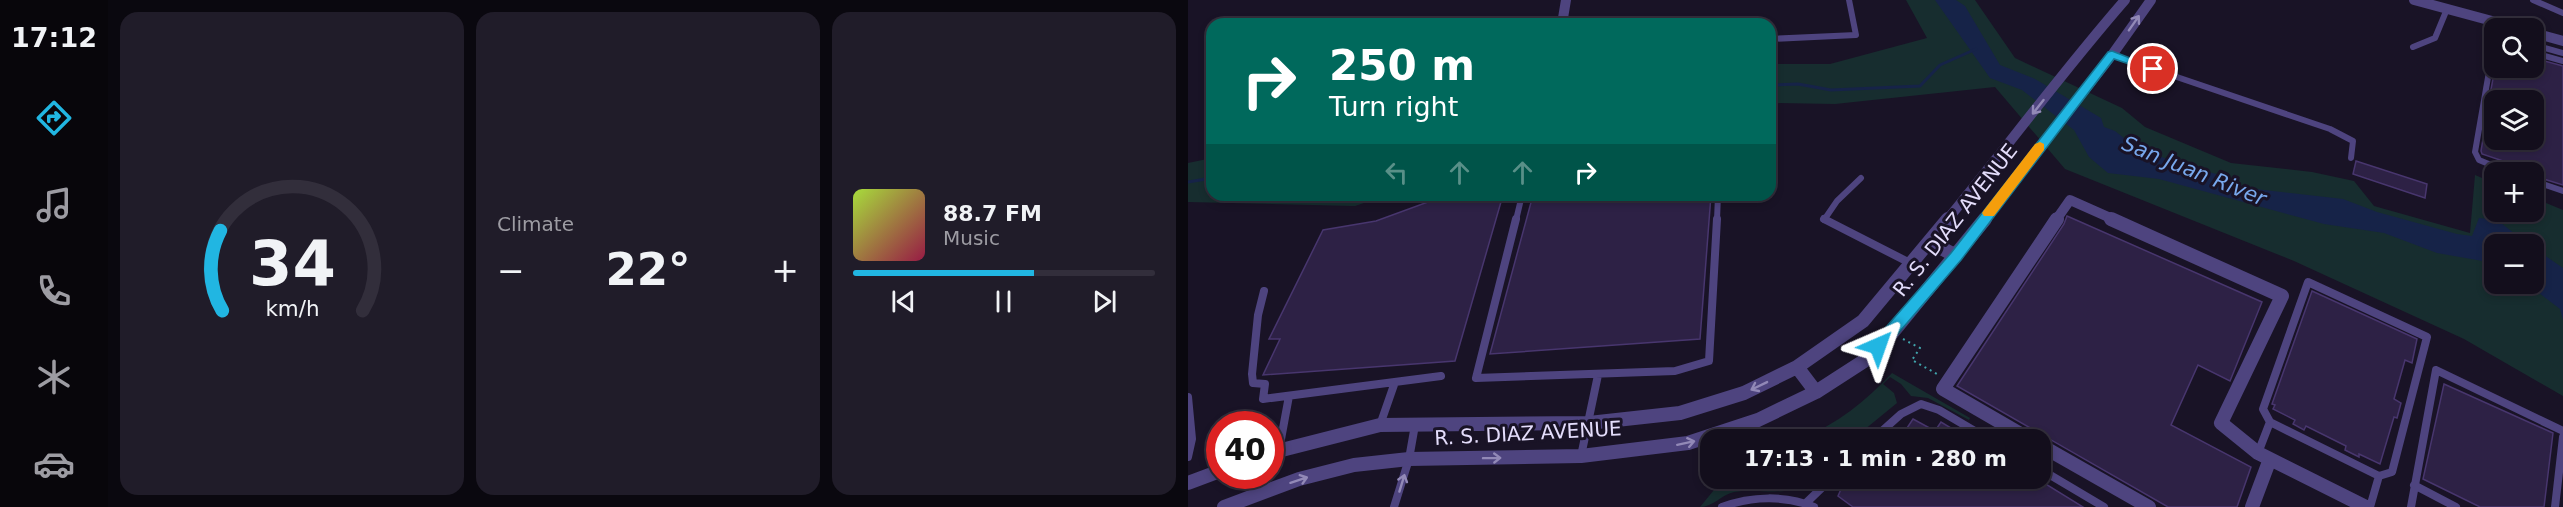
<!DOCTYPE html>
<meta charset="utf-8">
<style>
:root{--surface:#130e1c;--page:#201c29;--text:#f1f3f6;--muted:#9d9ca3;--line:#322e3b;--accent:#21b6e2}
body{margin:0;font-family:"DejaVu Sans",sans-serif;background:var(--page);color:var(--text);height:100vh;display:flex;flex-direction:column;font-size:22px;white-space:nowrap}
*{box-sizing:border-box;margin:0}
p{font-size:20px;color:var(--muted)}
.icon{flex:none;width:33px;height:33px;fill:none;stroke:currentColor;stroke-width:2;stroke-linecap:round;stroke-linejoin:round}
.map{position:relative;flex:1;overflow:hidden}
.drawer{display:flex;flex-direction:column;gap:12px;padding:12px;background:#0a080f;width:1080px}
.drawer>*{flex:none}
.banner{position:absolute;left:18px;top:18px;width:570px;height:183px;border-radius:18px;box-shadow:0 3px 9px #0003,0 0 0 2px var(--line);background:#00695c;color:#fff;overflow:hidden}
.tools{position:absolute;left:1296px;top:18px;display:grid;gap:12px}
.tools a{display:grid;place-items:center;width:60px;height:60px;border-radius:12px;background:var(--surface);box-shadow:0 3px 9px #0003,0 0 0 2px var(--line);font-size:30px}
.speed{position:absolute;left:18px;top:411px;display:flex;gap:12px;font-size:30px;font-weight:700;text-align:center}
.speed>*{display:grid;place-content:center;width:78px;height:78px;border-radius:50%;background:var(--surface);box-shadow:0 3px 9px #0003,0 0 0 2px var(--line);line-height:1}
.speed .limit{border:9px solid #d22;background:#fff;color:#111}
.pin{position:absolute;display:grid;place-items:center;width:51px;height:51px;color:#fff;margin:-26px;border:3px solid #fff;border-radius:50%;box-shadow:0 2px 6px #0007}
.me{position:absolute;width:66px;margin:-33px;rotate:43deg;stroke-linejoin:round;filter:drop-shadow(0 0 4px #0008)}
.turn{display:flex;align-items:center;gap:21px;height:126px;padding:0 24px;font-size:27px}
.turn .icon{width:78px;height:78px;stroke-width:2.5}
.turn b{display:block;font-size:42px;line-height:51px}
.lanes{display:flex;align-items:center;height:57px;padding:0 24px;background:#0003;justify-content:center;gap:30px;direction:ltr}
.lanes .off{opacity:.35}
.big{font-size:45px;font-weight:700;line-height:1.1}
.drawer .tile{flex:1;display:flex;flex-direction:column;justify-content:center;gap:9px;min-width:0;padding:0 21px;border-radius:18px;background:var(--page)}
.drawer .dial{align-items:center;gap:0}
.dial svg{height:156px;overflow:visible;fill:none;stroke:var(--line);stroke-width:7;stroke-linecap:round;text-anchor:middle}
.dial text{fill:var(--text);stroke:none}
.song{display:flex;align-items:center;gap:18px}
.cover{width:72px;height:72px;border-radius:9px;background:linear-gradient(135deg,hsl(80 70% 55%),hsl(340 70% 35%))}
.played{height:6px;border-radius:3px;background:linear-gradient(90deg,var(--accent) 60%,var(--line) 60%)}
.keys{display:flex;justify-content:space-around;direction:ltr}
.heat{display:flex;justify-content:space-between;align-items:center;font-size:33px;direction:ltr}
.drawer .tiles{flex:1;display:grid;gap:12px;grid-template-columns:repeat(3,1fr)}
.trip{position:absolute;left:512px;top:429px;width:351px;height:60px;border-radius:18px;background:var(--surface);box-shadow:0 3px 9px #0003,0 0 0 2px var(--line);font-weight:700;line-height:60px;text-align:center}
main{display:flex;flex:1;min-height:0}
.tab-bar{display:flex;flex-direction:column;width:108px;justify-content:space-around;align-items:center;background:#08060b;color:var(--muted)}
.tab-bar .icon{width:42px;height:42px}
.tab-bar .on{color:var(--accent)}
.tab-bar b{font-size:27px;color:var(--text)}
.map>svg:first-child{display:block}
</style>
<main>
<nav class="tab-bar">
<b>17:12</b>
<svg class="icon on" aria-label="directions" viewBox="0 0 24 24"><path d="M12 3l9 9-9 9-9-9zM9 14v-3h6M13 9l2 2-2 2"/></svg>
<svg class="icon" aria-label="music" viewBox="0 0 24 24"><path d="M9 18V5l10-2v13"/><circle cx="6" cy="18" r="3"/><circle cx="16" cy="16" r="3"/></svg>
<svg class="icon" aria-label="phone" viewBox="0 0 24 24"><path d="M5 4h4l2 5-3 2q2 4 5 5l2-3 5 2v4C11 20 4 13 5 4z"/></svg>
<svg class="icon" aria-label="climate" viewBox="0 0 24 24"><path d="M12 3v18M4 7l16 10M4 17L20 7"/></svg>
<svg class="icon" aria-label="car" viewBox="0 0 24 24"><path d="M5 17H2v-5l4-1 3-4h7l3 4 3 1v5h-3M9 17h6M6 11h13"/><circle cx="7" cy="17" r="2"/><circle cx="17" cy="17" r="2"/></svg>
</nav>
<section class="drawer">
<div class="tiles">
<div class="tile dial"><svg viewBox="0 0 100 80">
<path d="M14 69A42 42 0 1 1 86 69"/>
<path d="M14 69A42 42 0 0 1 13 28" stroke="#21b6e2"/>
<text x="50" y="56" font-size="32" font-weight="700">34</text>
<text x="50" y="72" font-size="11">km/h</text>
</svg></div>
<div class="tile"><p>Climate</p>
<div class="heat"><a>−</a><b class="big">22°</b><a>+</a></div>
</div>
<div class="tile">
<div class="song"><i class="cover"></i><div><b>88.7 FM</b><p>Music</p></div></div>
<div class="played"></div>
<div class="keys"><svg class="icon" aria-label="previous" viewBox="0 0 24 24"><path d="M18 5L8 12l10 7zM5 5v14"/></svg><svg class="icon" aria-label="pause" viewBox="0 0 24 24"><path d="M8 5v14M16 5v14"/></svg><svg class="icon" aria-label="next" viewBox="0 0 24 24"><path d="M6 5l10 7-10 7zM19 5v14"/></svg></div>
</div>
</div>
</section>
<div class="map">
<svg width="1375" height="507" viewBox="0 0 1375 507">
<rect width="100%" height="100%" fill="#191326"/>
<path fill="#172d2f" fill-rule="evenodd" d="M 718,0 L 787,0 L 827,58 L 934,108 L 957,127 L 1043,163 L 1124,172 L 1166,181 L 1186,206 L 1282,233 L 1287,175 L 1306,183 L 1306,212 L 1346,212 L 1346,198 L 1375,210 L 1375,396 L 1276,339 L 1106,261 L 877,169 L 807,87 L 647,104 L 582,103 L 582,64 L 642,64 L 739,38 ZM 1306,244 L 1346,244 L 1346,284 L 1306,284 Z
M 24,158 L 24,195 L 200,195 L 167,206 L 0,202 L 0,163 Z
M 704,373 L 782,418 L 781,420 L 740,398 L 723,396 L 713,384 L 702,377 L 695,384 L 706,393 L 709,403 L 665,439 L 613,439 C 649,424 678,401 704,373 Z
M 535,479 L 535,478 L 624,479 C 600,500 574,487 546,492 C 533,495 525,507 512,507 Z"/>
<path fill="#162348" d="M 747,0 L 768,0 L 777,6 L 812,65 L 847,79 L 913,118 L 916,127 L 927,131 L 946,146 L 994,165 L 1032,175 L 1059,188 L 1155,199 L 1189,212 L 1269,234 L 1284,236 L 1291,218 L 1309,220 L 1340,244 L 1306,244 L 1306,263 L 1249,253 L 1196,233 L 1136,224 L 971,179 L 920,173 L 901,157 L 886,130 L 834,90 L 802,78 Z
M 1346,248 L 1375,268 L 1375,320 L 1372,309 L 1339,284 L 1346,284 Z"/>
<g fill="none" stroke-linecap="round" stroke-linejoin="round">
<path stroke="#162348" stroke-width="3" d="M 582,85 L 610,84 L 643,90 L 732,86 L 752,65 L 788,49
M 0,182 L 24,178"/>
</g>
<path fill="#2d2145" stroke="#48366e" stroke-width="1.5" d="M 1346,58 L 1375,66 L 1375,185 L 1346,176 L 1346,172 L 1325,170 L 1317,165 L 1318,162 L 1294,154 L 1293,151 L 1301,104 L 1306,105 L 1306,140 L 1346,140 L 1346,100 L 1301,100 L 1307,68 L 1346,68 Z
M 1168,161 L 1239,184 L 1237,198 L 1165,174 Z
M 259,195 L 315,195 L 267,361 L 75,375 L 92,339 L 81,339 L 135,230 L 188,221 Z
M 345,195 L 523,195 L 512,339 L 302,354 Z
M 879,216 L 1074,302 L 1042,381 L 1010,365 L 983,425 L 1063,467 L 1049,507 L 980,507 L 769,386 L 876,224 Z
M 1124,291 L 1229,339 L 1224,363 L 1217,360 L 1206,399 L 1213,403 L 1209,418 L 1206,417 L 1192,464 L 1171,454 L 1171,457 L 1157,450 L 1158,446 L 1118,426 L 1116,430 L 1105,424 L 1107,420 L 1085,409 L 1087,405 L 1084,404 Z
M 1256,384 L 1365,433 L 1356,507 L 1292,507 L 1235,479 Z
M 725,419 L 747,431 L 753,422 L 783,440 L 711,440 Z
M 658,478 L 848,478 L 895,507 L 665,507 L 650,496 Z"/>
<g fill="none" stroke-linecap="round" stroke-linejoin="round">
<path stroke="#40a4ab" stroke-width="2" stroke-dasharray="2 4" stroke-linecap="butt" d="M 715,339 L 732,348 L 724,360 L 749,374"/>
<path stroke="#4e447f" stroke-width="6" d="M 1345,0 L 1375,13
M 582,39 L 668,35 L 661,0
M 1306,43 L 1287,152 L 1291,160 L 1320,172
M 1346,45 L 1375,53
M 1225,47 L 1247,38 L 1259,9
M 1346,53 L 1375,61
M 924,55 L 1142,129 L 1165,141 L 1163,158
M 1346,181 L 1375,191
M 328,220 L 334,195
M 529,220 L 530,195
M 636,220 L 649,201 L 673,178"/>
<path stroke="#4e447f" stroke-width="8" d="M 328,219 L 288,378 L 487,371 L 521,361 L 529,219
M 636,219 L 724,264
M 76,291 L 70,315 L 64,374 L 65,383 L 77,384 L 75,399 L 253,376
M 0,397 L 4,439 L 0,457
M 1082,422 L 1191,476
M 192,425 L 207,382
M 684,440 L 713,414 L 733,404 L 751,410 L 802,440
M 91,450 L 101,396
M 1070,453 L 1082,422 L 1075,409 L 1120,282 L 1239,337 L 1204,472 L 1191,476 L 1182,507
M 393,456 L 410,375
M 852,469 L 916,507
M 1226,485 L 1268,507
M 618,503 L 644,478
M 206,507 L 221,459 L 227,425
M 534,507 C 563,496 598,495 626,507
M 1223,507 L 1248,370 L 1375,431
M 1367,507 L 1375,437"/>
<path stroke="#4e447f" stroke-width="10" d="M 868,220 L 882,200 L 927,220"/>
<path stroke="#4e447f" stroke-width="14" d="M 923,219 L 1094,296 L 1033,423 L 1070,453 L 1178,507
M 843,440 L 755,389 L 869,219
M 852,445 L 961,507
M 1064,507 L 1082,459"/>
<path stroke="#4e447f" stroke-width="10" d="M 1226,0 L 1330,28
M 374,24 L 378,0
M 1346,33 L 1375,41
M 759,220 C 819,147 875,71 937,0
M 796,220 L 924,55 L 963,0"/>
<path stroke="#4e447f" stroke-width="14" d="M 742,242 L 768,256
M 609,367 L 628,392
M 82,453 L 192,425 L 401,423 L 492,413 L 556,393 L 609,367 L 675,321 L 760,219
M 0,483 L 32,471
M 36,507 L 111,479 L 166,465 L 221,459 L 393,456 L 500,443 L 570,420 L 628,392 L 676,361 L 704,333 L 797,219"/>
</g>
<defs><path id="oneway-shaft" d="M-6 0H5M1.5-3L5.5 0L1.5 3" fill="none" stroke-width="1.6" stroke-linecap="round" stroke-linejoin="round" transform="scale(1.5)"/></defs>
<g stroke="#9289b7">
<use href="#oneway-shaft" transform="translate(946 23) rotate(-55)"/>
<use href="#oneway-shaft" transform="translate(850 107) rotate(128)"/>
<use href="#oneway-shaft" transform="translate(571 386) rotate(154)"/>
<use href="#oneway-shaft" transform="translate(498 443) rotate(-12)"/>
<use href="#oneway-shaft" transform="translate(304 458) rotate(-1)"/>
<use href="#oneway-shaft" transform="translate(111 480) rotate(-18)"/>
<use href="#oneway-shaft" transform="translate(214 483) rotate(-73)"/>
</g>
<path fill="#21b6e2" stroke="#157693" stroke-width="1.5" d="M 924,51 L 970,69 L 965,72 L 926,59 L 773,260 L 695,351 L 690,353 L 685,351 L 683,346 L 685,342 L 763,253 L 920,52 Z"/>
<path fill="#f59e0b" d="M 852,142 L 856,144 L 856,150 L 806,216 L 796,216 L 794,213 L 796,210 L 847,144 Z"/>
<g text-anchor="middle" stroke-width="6" stroke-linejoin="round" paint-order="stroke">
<g font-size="20" fill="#e4ddfb" stroke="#191326">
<text transform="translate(767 220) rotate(-52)" y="7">R. S. DIAZ AVENUE</text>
<text transform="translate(340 433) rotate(-3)" y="7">R. S. DIAZ AVENUE</text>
</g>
<g font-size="21" font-style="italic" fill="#78a8ed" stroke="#191326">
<text transform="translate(1006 171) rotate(22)" y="7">San Juan River</text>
</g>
</g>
</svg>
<div class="tools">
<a><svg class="icon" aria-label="search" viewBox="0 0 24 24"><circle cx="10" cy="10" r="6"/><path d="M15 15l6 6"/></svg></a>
<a><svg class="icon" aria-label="layers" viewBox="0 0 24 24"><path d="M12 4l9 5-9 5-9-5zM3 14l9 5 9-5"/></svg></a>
<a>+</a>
<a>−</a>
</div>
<div class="speed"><div class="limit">40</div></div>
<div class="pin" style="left:965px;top:69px;background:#d93025"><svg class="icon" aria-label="arrive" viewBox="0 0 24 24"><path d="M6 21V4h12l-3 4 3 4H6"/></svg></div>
<svg class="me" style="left:690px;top:346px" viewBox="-20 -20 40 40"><path d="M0-17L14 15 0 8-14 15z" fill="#21b6e2" stroke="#fff" stroke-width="4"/></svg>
<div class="trip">17:13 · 1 min · 280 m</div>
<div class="banner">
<div class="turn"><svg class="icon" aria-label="right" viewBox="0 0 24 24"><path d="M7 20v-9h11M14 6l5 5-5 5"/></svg><div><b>250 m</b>Turn right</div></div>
<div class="lanes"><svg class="icon off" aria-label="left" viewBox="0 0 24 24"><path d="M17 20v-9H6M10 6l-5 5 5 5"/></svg><svg class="icon off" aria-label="ahead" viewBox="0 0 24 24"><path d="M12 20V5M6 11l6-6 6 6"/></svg><svg class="icon off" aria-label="ahead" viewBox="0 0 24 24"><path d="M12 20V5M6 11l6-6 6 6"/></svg><svg class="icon" aria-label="right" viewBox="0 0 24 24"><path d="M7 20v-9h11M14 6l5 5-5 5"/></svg></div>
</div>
</div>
</main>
